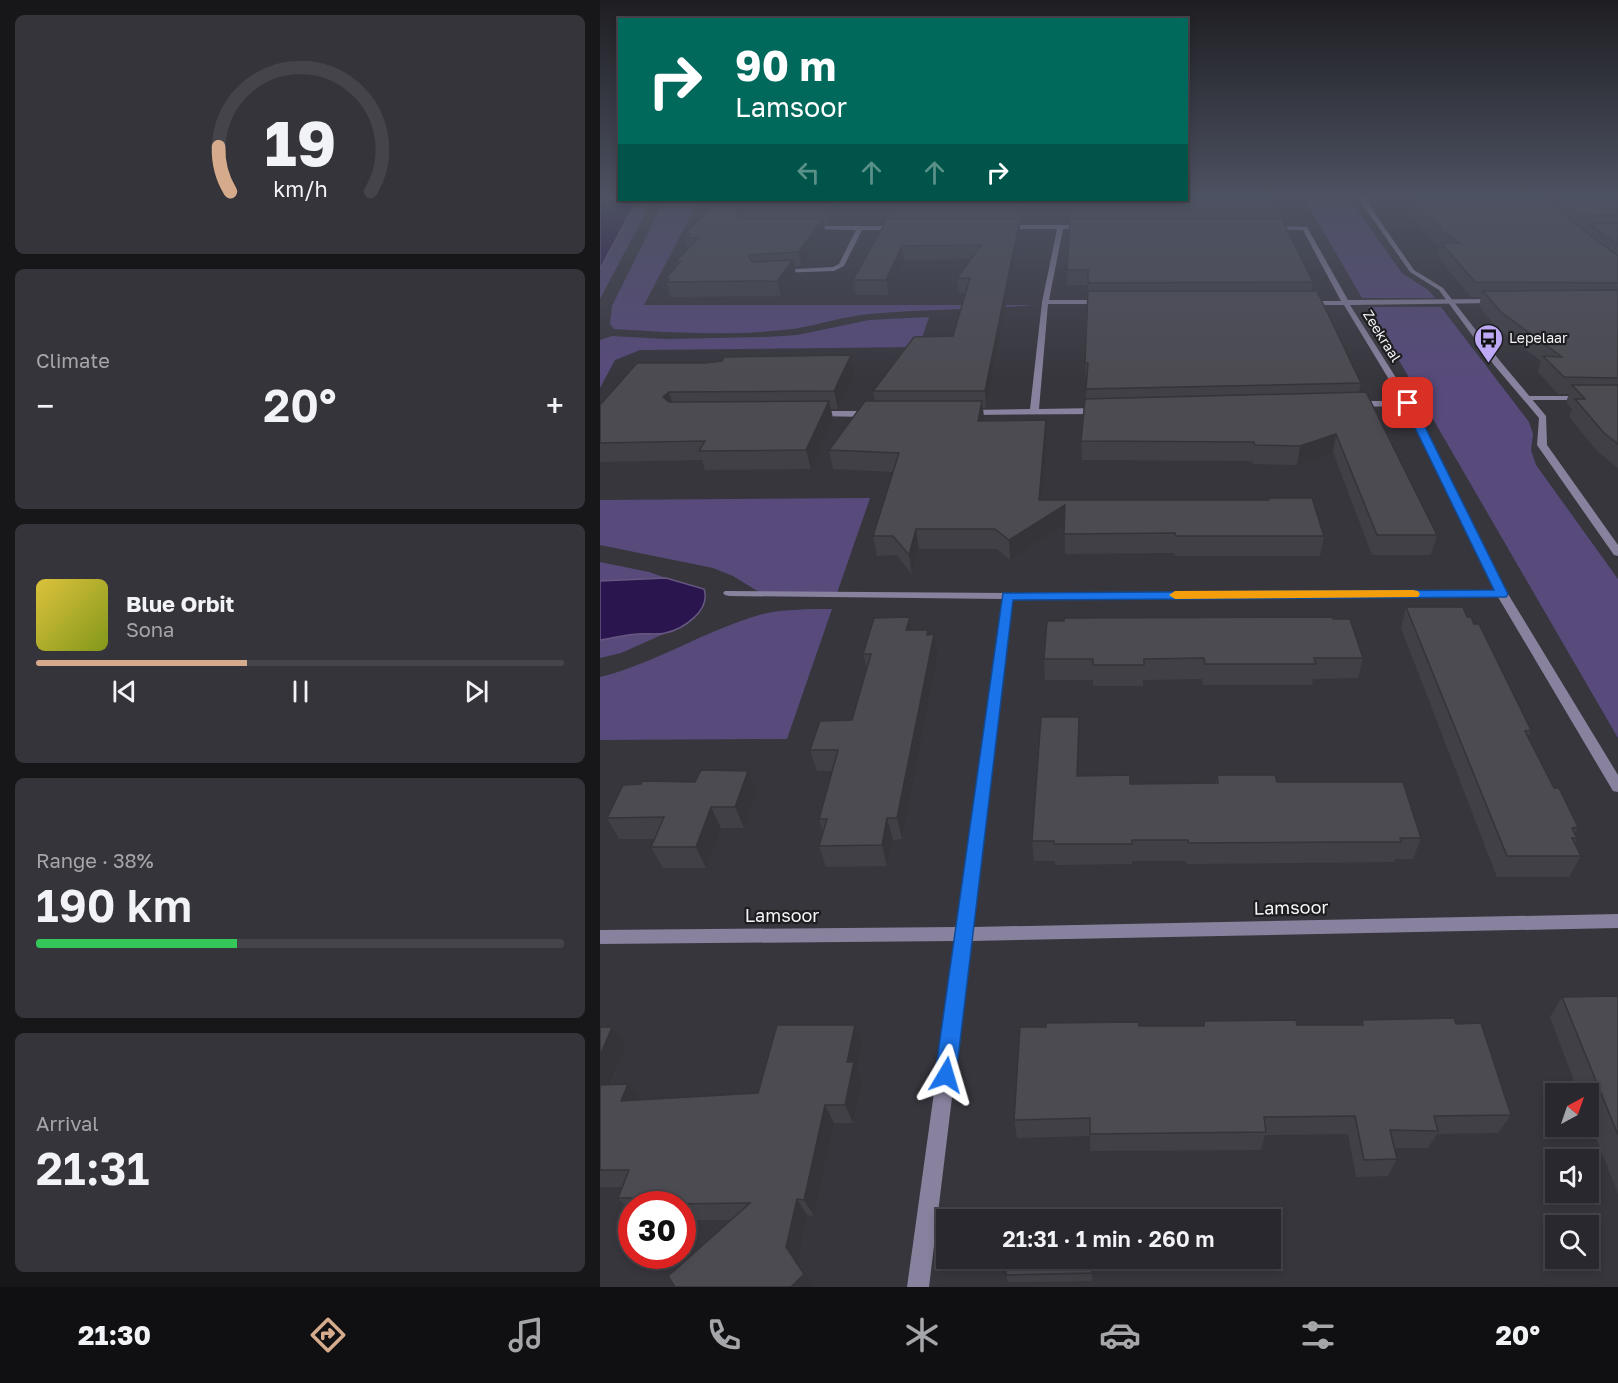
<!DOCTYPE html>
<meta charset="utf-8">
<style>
:root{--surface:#29282e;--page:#35343a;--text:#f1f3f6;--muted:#a5a6aa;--line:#45444a;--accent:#d6ab8b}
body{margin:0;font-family:"Golos Text",sans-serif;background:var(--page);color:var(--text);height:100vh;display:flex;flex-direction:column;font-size:22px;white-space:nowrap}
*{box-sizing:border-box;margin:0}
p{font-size:20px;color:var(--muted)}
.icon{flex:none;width:33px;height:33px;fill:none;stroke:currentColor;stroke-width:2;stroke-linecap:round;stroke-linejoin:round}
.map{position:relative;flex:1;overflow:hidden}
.details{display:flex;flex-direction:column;gap:15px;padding:15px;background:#171619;width:600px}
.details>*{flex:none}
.top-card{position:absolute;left:18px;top:18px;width:570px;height:183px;border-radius:0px;box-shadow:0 3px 9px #0003,0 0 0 2px var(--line);background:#00695c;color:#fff;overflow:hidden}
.needle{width:39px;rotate:40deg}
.tools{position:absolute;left:945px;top:1083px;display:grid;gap:12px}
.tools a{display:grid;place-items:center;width:54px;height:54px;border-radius:0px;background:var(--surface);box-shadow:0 3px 9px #0003,0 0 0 2px var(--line);font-size:30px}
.speed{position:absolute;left:18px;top:1191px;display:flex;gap:12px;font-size:30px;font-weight:700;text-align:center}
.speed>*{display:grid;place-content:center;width:78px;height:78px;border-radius:50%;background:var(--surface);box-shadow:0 3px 9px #0003,0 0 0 2px var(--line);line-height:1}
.speed .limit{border:9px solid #d22;background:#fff;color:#111}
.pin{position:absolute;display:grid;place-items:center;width:51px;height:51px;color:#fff;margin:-26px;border-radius:12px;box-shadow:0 3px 9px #0006}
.me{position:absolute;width:66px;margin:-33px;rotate:7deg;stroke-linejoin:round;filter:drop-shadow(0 0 4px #0008)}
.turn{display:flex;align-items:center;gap:21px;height:126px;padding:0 18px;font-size:27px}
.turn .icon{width:78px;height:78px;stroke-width:2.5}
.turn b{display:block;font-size:42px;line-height:51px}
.lanes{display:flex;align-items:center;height:57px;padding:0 18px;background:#0003;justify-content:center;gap:30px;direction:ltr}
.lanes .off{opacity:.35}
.big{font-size:45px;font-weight:600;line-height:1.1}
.details .card{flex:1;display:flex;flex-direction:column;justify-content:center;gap:9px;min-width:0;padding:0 21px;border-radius:9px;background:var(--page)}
.details .dial{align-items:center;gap:0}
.dial svg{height:156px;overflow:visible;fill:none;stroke:var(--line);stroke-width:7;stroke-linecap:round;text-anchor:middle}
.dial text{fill:var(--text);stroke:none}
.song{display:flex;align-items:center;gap:18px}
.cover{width:72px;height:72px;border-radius:9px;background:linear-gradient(135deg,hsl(50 70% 55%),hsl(70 70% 35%))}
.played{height:6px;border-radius:3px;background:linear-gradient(90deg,var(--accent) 40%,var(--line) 40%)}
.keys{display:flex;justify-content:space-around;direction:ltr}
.heat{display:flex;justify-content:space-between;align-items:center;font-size:33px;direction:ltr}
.charge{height:9px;border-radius:4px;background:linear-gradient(90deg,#34c759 38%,var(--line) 0)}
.trip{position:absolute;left:336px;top:1209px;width:345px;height:60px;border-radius:0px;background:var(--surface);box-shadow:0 3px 9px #0003,0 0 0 2px var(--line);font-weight:600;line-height:60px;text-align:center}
.dock{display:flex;height:96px;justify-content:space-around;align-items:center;background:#101012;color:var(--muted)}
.dock .icon{width:42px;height:42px}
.dock .selected{color:var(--accent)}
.dock b{font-size:27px;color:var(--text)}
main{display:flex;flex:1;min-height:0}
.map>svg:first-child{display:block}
</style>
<main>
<section class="details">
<div class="card dial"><svg viewBox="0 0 100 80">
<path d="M14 69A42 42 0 1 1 86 69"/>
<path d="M14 69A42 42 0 0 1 8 46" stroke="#d6ab8b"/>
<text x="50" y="56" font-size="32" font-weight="700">19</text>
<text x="50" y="72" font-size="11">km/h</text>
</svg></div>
<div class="card"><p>Climate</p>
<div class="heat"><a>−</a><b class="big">20°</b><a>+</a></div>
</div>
<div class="card">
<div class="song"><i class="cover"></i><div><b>Blue Orbit</b><p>Sona</p></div></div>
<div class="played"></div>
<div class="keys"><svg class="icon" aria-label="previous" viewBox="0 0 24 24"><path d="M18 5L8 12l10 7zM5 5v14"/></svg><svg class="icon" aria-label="pause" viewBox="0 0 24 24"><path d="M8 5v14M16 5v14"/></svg><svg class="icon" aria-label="next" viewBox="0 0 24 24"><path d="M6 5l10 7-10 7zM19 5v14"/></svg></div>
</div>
<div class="card"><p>Range · 38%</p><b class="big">190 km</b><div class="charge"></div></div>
<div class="card"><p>Arrival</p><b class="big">21:31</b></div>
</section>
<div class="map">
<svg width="1018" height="1287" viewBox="0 0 1018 1287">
<rect width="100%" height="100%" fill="#37363d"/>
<path fill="#584b7c" d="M 704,198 L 752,198 L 751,201 L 802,273 L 828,290 L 835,298 L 762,298 Z
M 37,200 L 55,200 L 49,206 L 0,299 L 0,269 Z
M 67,200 L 99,200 L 44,305 L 435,305 C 380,310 325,309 270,314 C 244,316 219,325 193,329 C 134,336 74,333 14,329 L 10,324 L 12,306 L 62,205 Z
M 768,307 L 841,307 L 929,422 L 933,434 L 931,450 L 936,465 L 1018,579 L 1018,738 Z
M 329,317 L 319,347 L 40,350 L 15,360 L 0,388 L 0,340 L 12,336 L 66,339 L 166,337 L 197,335 L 269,320 Z
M 270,498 L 236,596 L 159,592 L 133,576 L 113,568 L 0,545 L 0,500 Z
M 0,562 L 49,572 L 66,578 L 0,581 Z
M 232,609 L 187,739 L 0,740 L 0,677 C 57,663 107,629 163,614 C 186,609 209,609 232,609 Z
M 66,633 L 21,653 L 0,658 L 0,640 L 36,634 Z"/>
<path fill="#2a154e" stroke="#675881" stroke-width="1.5" d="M 0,198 L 37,200 L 0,269 Z
M 66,578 L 104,589 C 111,610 84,629 65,633 C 56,635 46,633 37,634 C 25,635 12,638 0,640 L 0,581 Z"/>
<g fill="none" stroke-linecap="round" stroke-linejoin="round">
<path fill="#89829f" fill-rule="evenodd" d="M 487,225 L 489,228 L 463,229 L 449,300 L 504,300 L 507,302 L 504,304 L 448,304 L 439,409 L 498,408 L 502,411 L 498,414 L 366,415 L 366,411 L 369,410 L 430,409 L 442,302 L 457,229 L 405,229 L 402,227 L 405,225 Z
M 210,226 L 298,226 L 301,228 L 298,230 L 262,230 L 244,266 L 234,271 L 177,273 L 177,271 L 179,270 L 233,267 L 239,264 L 256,230 L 208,229 Z
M 672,226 L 707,227 L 748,300 L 897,299 L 900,301 L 897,303 L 750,305 L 812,403 L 908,594 L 1018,775 L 1018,792 L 1013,791 L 898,597 L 413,599 L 373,927 L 1018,914 L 1018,928 L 371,941 L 329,1287 L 307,1287 L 355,941 L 0,944 L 0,930 L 357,927 L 402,599 L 129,596 L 125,595 L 123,593 L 125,591 L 408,593 L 895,591 L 805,406 L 755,407 L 751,404 L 755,401 L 802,401 L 744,305 L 707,305 L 704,303 L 707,301 L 741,301 L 703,230 L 670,229 Z
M 924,396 L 983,396 L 987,398 L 983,400 L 927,400 L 923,398 Z
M 216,411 L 270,411 L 274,414 L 270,417 L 213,416 L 212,414 Z"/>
<path fill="#89829f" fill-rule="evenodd" d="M 758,198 L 764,198 L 814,270 L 843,288 L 900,361 L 946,416 L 947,445 L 1018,545 L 1018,556 L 1014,555 L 937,445 L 939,418 L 894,365 L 839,290 L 810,272 Z"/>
</g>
<path fill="#414047" d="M 796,198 L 1018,198 L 1018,468 L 997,451 L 969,417 L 972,409 L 966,402 L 969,394 L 958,394 L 938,372 L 941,361 L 897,328 L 879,306 L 881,297 L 871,297 L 838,257 L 840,246 L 831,240 L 832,236 L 822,229 Z
M 120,200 L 241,200 L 243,207 L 231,223 L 224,224 L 225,232 L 202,266 L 194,267 L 196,274 L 181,296 L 71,297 L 65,279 L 76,266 L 75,262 L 88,248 L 84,234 Z
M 426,200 L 422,223 L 420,223 L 420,232 L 386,408 L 383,408 L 384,421 L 446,420 L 447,439 L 441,500 L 668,500 L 668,498 L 724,536 L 720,556 L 575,556 L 574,553 L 465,554 L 465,525 L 410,560 L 397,549 L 319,549 L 312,575 L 297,555 L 277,556 L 273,536 L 293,472 L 233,469 L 229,450 L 275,401 L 273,391 L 353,336 L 365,293 L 359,293 L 357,278 L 371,259 L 304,260 L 289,295 L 256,295 L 253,280 L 293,219 L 291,210 Z
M 471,209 L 679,211 L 678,219 L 713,282 L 712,291 L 761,383 L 759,392 L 837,535 L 831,555 L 772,555 L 733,452 L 697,465 L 653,464 L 652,461 L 482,460 L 481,441 L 486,399 L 487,380 L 486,380 L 485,363 L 488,285 L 467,285 L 467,270 L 471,219 Z
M 37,363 L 254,372 L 238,409 L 231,409 L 233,419 L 211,469 L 105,470 L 102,460 L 0,462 L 0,405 Z
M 806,607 L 867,617 L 931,730 L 928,737 L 954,788 L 978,827 L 975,833 L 977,838 L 975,843 L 981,856 L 969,877 L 897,877 L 801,628 Z
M 310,617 L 312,630 L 329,634 L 338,655 L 302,839 L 293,840 L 287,866 L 226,867 L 219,846 L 223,831 L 219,819 L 232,771 L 217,771 L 210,750 L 252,720 L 267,670 L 263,654 Z
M 733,619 L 763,658 L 758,678 L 713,679 L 712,685 L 603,685 L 602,679 L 543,680 L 543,686 L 493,686 L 493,680 L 445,680 L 444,659 Z
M 480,738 L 479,776 L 530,784 L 616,783 L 617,775 L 677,782 L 821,838 L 813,859 L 795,859 L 794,862 L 586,864 L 586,861 L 532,861 L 532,864 L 455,865 L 455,861 L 434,861 L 432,841 Z
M 41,784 L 157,792 L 144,828 L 121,828 L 106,868 L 63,868 L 51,847 L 55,839 L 19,839 L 7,818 Z
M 1018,996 L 1018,1194 L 988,1117 L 988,1094 L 979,1094 L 950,1017 L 962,997 Z
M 762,1020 L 856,1024 L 911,1115 L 898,1133 L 837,1134 L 828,1148 L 794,1148 L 797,1159 L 788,1176 L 756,1177 L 748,1134 L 665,1135 L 661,1150 L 490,1151 L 490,1136 L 417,1138 L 414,1120 L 603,1026 L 604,1021 L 697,1025 L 760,1025 Z
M 255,1025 L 262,1044 L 257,1069 L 262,1081 L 253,1123 L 234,1123 L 214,1216 L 207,1215 L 132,1220 L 82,1220 L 82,1204 L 32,1204 L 32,1212 L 18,1198 L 22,1187 L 0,1187 L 0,1027 L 26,1046 L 11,1085 L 28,1084 L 39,1100 L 158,1093 Z
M 492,1258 L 492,1281 L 408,1282 L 406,1275 Z"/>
<path fill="#353439" d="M 237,200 L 241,200 L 243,207 L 231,223 L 229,210 Z
M 423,200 L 426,200 L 422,223 L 421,210 Z
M 140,210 L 143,224 L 134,214 Z
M 223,219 L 225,232 L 202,266 L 198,252 Z
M 420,219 L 420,232 L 386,408 L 385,391 Z
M 302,246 L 304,260 L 289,295 L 286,280 Z
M 193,260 L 196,274 L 181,296 L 177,281 Z
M 251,355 L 254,372 L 238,409 L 234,391 Z
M 69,392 L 75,410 L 63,397 Z
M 229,401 L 233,419 L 211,469 L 206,450 Z
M 382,401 L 384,419 L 380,439 L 378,421 Z
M 446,420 L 447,439 L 440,520 L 439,500 Z
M 736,434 L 733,452 L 697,465 L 700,446 Z
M 465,505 L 466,524 L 410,560 L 409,540 Z
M 316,529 L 319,549 L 312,575 L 309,555 Z
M 310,617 L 313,638 L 306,630 Z
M 328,630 L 331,649 L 334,634 L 338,655 L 302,839 L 297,818 Z
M 479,717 L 480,738 L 478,796 L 477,776 Z
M 148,771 L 157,792 L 144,828 L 135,807 Z
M 111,807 L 121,828 L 106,868 L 96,847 Z
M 287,818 L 293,840 L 287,866 L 282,845 Z
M 255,1025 L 262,1044 L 257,1069 L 262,1081 L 253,1123 L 245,1105 L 247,1062 Z
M 12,1027 L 26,1046 L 3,1103 L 0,1099 L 0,1056 Z
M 28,1084 L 42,1103 L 21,1101 Z
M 225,1105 L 234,1123 L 214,1216 L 204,1200 Z
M 197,1199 L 207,1215 L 197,1262 L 213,1287 L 191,1287 L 186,1247 Z"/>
<path fill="#4c4b52" stroke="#353439" stroke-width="1.5" d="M 586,198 L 672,198 L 679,211 L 471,209 L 472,200 L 586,200 Z
M 809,198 L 941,198 L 1018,256 L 1018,283 L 875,282 L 841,243 L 859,243 L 834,226 L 841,226 L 825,215 Z
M 955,198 L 1018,198 L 1018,215 L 979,216 Z
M 120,200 L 237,200 L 229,210 L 140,210 L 134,214 L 140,219 L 223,219 L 198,252 L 150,255 L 149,258 L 153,262 L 193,260 L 177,281 L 66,282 L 69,279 L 65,279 L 80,262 L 75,262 L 99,238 L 86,238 L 90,234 L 84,234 Z
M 297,200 L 423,200 L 421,210 L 291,210 Z
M 287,219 L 420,219 L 385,391 L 273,391 L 314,337 L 353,336 L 370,278 L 357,278 L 381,245 L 302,246 L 286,280 L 253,280 Z
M 470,219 L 682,219 L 713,282 L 488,283 L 488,270 L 467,270 Z
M 1018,223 L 1018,245 L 989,224 Z
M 1018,290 L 1018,378 L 964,377 L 943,356 L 962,357 L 901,312 L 883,291 Z
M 488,291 L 717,291 L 761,383 L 486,389 L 488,363 L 485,363 Z
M 251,355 L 234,391 L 69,392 L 63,397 L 69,402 L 229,401 L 206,450 L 99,451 L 105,441 L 0,443 L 0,405 L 37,363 L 105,363 L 122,361 L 124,357 Z
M 972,385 L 1018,385 L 1018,444 L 1004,433 L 975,399 L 985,399 Z
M 766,392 L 837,535 L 777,535 L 736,434 L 700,446 L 655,445 L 654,442 L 481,441 L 485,399 Z
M 265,401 L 382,401 L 378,421 L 446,420 L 439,500 L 669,500 L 668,498 L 712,498 L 724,536 L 576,536 L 575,533 L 464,534 L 465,505 L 409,540 L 395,529 L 316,529 L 309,555 L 293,536 L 273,536 L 299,453 L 229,450 Z
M 806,607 L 863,607 L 867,617 L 871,617 L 874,624 L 879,624 L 931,730 L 925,731 L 954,788 L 959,788 L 978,827 L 972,828 L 977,838 L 972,838 L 981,856 L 907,856 Z
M 310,617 L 306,630 L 328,630 L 327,635 L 334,634 L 297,818 L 287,818 L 282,845 L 219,846 L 227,819 L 219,819 L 238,750 L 210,750 L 220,721 L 252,720 L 271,654 L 263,654 L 274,618 Z
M 733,617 L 733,619 L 750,619 L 763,658 L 714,658 L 716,664 L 605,664 L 604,658 L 544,659 L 544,665 L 493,665 L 493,659 L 444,659 L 447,621 L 464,621 L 464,618 Z
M 441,717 L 479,717 L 477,776 L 530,775 L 530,784 L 618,783 L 617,775 L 675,775 L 677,782 L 803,782 L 821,838 L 800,838 L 801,842 L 761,842 L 588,843 L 588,840 L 532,840 L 532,844 L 454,844 L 454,841 L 432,841 Z
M 101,770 L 148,771 L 135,807 L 111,807 L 96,847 L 51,847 L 64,817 L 7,818 L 23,785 L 41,784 L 42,781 L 95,782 Z
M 1018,996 L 1018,1135 L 962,997 Z
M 854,1018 L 856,1024 L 881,1023 L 911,1115 L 834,1116 L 838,1131 L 790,1130 L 797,1159 L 764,1160 L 755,1116 L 664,1117 L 666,1132 L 490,1134 L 490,1118 L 414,1120 L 420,1027 L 446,1027 L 446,1023 L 538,1022 L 539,1026 L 604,1026 L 604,1021 L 696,1020 L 697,1025 L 763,1025 L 762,1020 Z
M 177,1025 L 255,1025 L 247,1062 L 254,1062 L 245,1105 L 225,1105 L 204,1200 L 197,1199 L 186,1247 L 204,1274 L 191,1287 L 75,1287 L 68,1276 L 150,1203 L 68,1204 L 69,1198 L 18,1198 L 29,1170 L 0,1170 L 0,1085 L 28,1084 L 21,1101 L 158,1093 Z
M 0,1027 L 12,1027 L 0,1056 Z
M 407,1258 L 491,1258 L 492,1273 L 406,1275 Z"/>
<linearGradient id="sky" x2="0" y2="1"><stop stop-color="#1e1e22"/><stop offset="0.52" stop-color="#4d5262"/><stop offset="1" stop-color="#4d5262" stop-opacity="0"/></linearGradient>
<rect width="1018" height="378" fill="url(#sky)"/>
<path fill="#1a73e8" stroke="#114b97" stroke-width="1.5" d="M 805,401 L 813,403 L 908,594 L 906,597 L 413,600 L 356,1075 L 353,1082 L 346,1086 L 338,1082 L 335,1075 L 403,593 L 894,590 L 803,403 Z"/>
<path fill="#f59e0b" d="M 813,590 L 818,591 L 820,594 L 818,597 L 575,599 L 569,595 L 575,591 Z"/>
<defs>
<symbol id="bus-pin" viewBox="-11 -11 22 30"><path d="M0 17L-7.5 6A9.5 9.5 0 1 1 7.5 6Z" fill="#bda9f5" stroke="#1e1e21"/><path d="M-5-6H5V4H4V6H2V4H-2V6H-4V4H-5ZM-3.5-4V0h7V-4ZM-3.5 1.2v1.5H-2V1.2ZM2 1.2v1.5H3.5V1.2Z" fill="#111"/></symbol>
</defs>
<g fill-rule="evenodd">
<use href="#bus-pin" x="872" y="322" width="33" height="45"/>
</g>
<g text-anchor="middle" stroke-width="4.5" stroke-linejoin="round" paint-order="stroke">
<g font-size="14" fill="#f4f3f8" stroke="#1e1e21">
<text transform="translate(782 336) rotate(58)" y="5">Zeekraal</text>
</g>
<g font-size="14" fill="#f4f3f8" stroke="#1e1e21" text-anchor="start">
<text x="909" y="343">Lepelaar</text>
</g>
<g font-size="18" fill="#f4f3f8" stroke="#1e1e21">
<text transform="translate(691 908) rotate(-1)" y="6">Lamsoor</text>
<text x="182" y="922">Lamsoor</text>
</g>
</g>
</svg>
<div class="tools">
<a><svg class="needle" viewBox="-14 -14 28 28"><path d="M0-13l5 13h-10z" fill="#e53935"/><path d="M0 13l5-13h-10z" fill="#a5a6aa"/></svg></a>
<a><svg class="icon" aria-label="sound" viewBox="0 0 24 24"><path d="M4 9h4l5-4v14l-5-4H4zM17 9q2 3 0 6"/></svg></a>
<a><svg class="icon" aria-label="search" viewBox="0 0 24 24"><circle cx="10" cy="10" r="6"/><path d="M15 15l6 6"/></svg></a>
</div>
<div class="speed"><div class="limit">30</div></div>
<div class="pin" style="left:808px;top:403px;background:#d93025"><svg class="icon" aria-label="arrive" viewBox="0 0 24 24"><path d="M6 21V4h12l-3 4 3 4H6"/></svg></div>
<svg class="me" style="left:346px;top:1075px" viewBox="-20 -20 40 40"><path d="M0-17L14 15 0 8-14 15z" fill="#1a73e8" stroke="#fff" stroke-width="4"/></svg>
<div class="trip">21:31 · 1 min · 260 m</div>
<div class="top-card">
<div class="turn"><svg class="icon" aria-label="right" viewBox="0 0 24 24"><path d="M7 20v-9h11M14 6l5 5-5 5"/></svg><div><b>90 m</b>Lamsoor</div></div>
<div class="lanes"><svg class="icon off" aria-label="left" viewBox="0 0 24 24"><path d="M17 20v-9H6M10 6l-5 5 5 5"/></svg><svg class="icon off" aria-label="ahead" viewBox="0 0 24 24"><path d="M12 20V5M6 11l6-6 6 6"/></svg><svg class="icon off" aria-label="ahead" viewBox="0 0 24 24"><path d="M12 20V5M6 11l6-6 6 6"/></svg><svg class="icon" aria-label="right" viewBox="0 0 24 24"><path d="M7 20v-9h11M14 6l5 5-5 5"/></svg></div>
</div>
</div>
</main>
<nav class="dock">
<b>21:30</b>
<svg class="icon selected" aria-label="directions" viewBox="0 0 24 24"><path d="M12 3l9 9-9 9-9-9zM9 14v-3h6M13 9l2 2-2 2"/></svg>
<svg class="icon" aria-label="music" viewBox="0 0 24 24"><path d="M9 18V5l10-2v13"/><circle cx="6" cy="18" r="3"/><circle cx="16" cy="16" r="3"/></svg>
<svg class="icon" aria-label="phone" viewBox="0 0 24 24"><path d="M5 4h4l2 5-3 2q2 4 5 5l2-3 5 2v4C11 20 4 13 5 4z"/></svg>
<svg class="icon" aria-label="climate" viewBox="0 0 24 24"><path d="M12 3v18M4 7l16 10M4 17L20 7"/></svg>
<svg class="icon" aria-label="car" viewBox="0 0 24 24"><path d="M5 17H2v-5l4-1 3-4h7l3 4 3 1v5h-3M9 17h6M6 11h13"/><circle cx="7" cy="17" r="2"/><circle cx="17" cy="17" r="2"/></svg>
<svg class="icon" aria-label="filters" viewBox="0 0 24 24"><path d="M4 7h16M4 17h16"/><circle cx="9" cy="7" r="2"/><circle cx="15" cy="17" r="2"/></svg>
<b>20°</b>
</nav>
